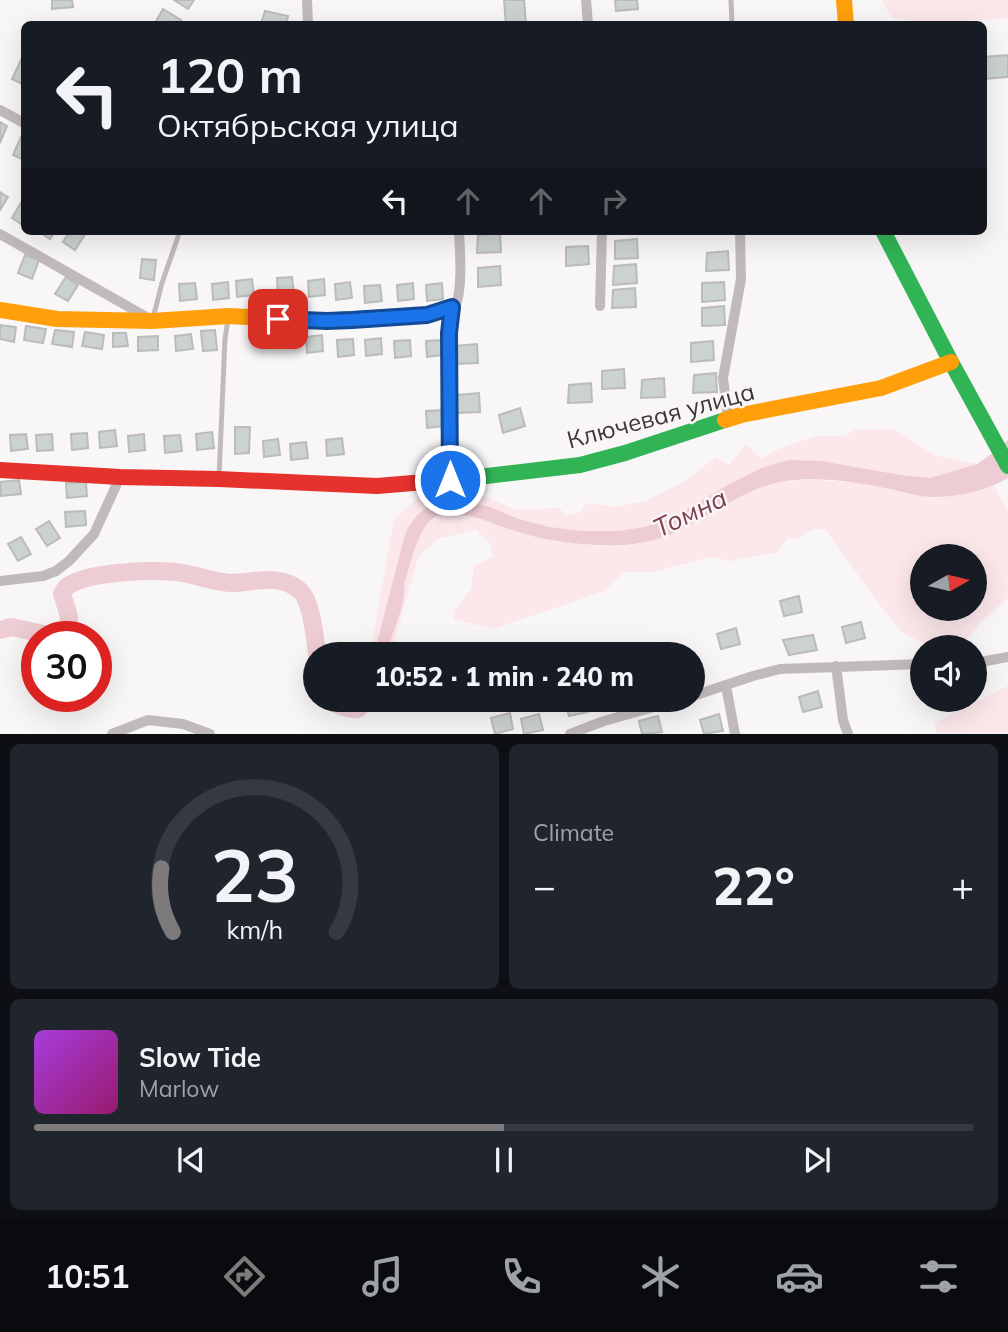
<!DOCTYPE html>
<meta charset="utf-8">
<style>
:root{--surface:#171b24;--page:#20242c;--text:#f1f3f6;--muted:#9ea1a6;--line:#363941;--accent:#7c7a7a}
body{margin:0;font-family:Mulish,sans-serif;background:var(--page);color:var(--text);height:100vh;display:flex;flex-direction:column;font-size:26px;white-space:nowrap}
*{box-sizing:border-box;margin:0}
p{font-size:23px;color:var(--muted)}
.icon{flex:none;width:38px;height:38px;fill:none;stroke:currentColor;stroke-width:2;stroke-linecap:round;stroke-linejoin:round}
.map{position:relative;height:734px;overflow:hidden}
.side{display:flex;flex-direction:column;gap:10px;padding:10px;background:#0d0f14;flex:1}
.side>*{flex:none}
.guide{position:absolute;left:21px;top:21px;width:966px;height:214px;border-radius:10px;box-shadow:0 7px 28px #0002;background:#171b24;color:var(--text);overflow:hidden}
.needle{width:46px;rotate:82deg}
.fabs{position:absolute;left:910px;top:544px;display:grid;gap:14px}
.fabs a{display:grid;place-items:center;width:77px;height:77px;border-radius:50%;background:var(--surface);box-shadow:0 7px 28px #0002;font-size:35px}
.speed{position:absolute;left:21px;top:621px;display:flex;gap:14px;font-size:35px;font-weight:700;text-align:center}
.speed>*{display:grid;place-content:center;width:91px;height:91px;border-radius:50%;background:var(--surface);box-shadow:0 7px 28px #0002;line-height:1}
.speed .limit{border:10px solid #d22;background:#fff;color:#111}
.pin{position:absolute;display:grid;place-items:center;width:60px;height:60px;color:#fff;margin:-30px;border-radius:14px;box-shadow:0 4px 10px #0006}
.me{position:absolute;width:77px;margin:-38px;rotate:0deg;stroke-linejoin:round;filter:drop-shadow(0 0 5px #0008)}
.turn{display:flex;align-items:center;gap:24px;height:147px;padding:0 21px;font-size:32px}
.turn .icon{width:91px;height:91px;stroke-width:2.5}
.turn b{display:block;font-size:49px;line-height:60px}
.lanes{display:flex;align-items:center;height:66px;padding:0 21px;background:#0003;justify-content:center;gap:35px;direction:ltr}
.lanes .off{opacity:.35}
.big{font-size:52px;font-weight:800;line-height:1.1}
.side .widget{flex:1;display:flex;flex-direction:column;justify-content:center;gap:10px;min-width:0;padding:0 24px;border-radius:10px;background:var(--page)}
.side .dial{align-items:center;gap:0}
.dial svg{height:182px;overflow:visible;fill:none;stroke:var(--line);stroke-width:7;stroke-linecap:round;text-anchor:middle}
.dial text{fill:var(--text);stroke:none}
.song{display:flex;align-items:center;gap:21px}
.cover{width:84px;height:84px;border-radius:10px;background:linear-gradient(135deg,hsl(280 70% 55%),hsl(320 70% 35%))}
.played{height:7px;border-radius:4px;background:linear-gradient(90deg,var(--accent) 50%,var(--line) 50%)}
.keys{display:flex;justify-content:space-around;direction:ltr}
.heat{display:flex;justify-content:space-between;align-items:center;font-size:38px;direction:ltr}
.side .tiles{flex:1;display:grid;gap:10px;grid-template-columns:1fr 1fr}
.widget:last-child{grid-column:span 2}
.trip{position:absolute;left:303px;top:642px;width:402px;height:70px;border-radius:35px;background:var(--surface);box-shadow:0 7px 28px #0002;font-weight:800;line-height:70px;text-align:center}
.tab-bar{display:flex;height:112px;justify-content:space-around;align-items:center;background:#090b0e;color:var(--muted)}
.tab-bar .icon{width:49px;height:49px}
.tab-bar .selected{color:var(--accent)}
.tab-bar b{font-size:32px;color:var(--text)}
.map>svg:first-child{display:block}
</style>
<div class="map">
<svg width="1008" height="734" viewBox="0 0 1008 734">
<rect width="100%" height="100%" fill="#f9f6f7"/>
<path fill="#fce7eb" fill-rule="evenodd" d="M 883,0 L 1008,0 L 1008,18 L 935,23 L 891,18 Z
M 894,429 L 934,455 L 977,464 L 930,478 L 901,475 L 862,468 L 728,485 L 672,518 L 644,527 L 618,531 L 584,531 L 551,527 L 519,519 L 490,507 L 474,503 L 439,504 L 426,508 L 404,538 L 374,654 L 370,654 L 394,519 L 418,498 L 480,494 L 516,510 L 558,508 L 567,515 L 581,512 L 587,503 L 617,507 L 648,500 L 685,481 L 716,457 L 729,465 L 746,444 L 762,459 L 776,450 L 817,436 L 844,436 L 855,430 Z
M 817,480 L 858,483 L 935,498 L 963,494 L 994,486 L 1008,512 L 1008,598 L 981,622 L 961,647 L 936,648 L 929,646 L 902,632 L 876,600 L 825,529 L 813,529 L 798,539 L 789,537 L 776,553 L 730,561 L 711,557 L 652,572 L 625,572 L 604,591 L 494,629 L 454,619 L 454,611 L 471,589 L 474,565 L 493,557 L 491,545 L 476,529 L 452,536 L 439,538 L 418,557 L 391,654 L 386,654 C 390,643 395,631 397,619 C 403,596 413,527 436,517 C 460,506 491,524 513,531 C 523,534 534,536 544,538 C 567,543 594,547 618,546 C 667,544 690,522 730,501 C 747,492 766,484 785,481 C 795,480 806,480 817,480 ZM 922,556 L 975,556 L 975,609 L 922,609 Z
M 1008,686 L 1008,733 L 937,733 L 934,723 Z"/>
<path fill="#eeccd3" d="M 1008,440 L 1008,478 C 987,490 962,496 937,497 C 922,498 905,492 890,489 C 856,482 820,476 785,481 C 744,488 712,515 676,532 C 646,546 614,547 582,544 C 560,542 536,538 515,531 C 489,524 477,513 449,515 C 444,515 437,515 433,518 C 418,529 409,568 404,585 C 407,601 391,638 386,654 L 374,654 L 404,538 L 408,528 L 417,515 L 426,508 L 439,504 L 474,503 L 490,507 L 519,519 L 550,527 L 584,531 L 618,531 L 644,527 L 672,518 L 728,485 L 761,468 L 788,460 L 821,461 L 901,475 L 930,478 L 977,464 L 993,453 Z"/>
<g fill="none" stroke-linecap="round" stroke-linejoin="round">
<path stroke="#eeccd3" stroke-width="18" d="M 0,630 L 11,627 L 58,637 C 77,627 67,611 62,594 C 63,592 65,588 68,586 C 89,571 158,569 183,573 C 199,576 214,582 231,583 C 253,583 277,573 298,589 C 312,599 315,638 317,654
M 332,700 C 340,707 347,710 358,709 L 367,700"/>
</g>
<path fill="#cbd2cf" stroke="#bbb" stroke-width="2" d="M 52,0 L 72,0 L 73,7 L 52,9 Z
M 174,0 L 194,0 L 188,9 Z
M 504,0 L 524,0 L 526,24 L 506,24 Z
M 615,0 L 637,0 L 638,9 L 616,11 Z
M 163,9 L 181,20 L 178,24 L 158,24 L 155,23 Z
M 265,11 L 288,16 L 286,24 L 261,24 Z
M 1008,55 L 1008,77 L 984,79 L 984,57 Z
M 22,58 L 24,59 L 24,85 L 12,79 Z
M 0,122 L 7,126 L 0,143 Z
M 21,137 L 24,138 L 24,160 L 13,155 Z
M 0,192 L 8,197 L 0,210 Z
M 22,201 L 24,202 L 24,226 L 12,218 Z
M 38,231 L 55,231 L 50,239 Z
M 70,231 L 82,231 L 86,233 L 75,250 L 63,242 Z
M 500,233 L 501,252 L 477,253 L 478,235 Z
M 637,239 L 638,258 L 615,259 L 615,241 Z
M 588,246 L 589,264 L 566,266 L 566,247 Z
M 728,251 L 729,270 L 706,271 L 707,253 Z
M 25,255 L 39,260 L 32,279 L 18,273 Z
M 142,259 L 156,260 L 154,280 L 140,278 Z
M 636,264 L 637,283 L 613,285 L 614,266 Z
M 500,266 L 501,285 L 478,287 L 478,268 Z
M 66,277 L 78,285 L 68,301 L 55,294 Z
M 292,277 L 294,293 L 278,295 L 277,278 Z
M 252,279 L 254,295 L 237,297 L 236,281 Z
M 324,279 L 325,295 L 309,297 L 308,281 Z
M 228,282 L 229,298 L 213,300 L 212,284 Z
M 350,282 L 352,298 L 336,300 L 335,284 Z
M 724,282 L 725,300 L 702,302 L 702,283 Z
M 195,283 L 197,299 L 180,301 L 179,284 Z
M 413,283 L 414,299 L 398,301 L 397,285 Z
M 442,283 L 443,299 L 427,301 L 426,285 Z
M 380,285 L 382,301 L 365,303 L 364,286 Z
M 635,288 L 636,307 L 612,308 L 613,290 Z
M 724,306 L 725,325 L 702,326 L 702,308 Z
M 0,325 L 16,327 L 14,342 L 0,339 Z
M 26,326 L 46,329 L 43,343 L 24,340 Z
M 55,330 L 74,332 L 72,347 L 52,344 Z
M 215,330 L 217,350 L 203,351 L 201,331 Z
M 85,332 L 104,335 L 102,349 L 82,346 Z
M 113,333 L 126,333 L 128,346 L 113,347 Z
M 191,334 L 193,349 L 176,351 L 175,336 Z
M 322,335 L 323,351 L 307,353 L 306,337 Z
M 158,336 L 158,350 L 138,351 L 138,337 Z
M 381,338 L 382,354 L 366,356 L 365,340 Z
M 353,339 L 354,355 L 338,357 L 337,340 Z
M 410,340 L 411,356 L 395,358 L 394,341 Z
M 442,340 L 443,355 L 427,357 L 426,341 Z
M 713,341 L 714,360 L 691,362 L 691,343 Z
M 477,344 L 478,363 L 454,364 L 455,346 Z
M 624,369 L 625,388 L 602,389 L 602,371 Z
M 716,373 L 717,392 L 693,393 L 694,375 Z
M 664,378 L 665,397 L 641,398 L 642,380 Z
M 591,383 L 592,402 L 568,403 L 569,385 Z
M 479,393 L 480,412 L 457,413 L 457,395 Z
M 520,408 L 525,426 L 503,433 L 499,415 Z
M 442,410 L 443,426 L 427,428 L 426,411 Z
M 235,427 L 250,427 L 249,453 L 235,454 Z
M 115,430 L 117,446 L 100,448 L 99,432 Z
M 212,432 L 214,448 L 197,450 L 196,434 Z
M 87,433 L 88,448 L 72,450 L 71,434 Z
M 26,434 L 28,449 L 11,451 L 10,435 Z
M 52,434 L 53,450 L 37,451 L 36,435 Z
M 144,434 L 145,450 L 129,452 L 128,436 Z
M 180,435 L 182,451 L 165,453 L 164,436 Z
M 342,438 L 344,454 L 327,456 L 326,440 Z
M 278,439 L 280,455 L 264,457 L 263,441 Z
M 306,442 L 308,458 L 291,460 L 290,444 Z
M 19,480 L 21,494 L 1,496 L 0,482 Z
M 86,482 L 87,496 L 67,498 L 66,483 Z
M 85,511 L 86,525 L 66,527 L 65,512 Z
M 49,521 L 60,538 L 47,546 L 36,529 Z
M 21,537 L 31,554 L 18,561 L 8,544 Z
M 799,596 L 802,612 L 784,616 L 780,601 Z
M 861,622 L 865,638 L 846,643 L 842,627 Z
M 736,628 L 740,644 L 721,649 L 717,634 Z
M 813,635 L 817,650 L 789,655 L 783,640 Z
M 634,648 L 636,654 L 616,654 L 616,653 Z
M 699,660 L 703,676 L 693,678 L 693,662 Z
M 818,691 L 822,707 L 803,712 L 799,697 Z
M 568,700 L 585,700 L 588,712 L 569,716 L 565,701 Z
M 510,713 L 513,729 L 495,734 L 491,718 Z
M 539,714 L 543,730 L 524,734 L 521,719 Z
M 719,714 L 723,731 L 704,734 L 700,720 Z
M 658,716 L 662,732 L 642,734 L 639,721 Z"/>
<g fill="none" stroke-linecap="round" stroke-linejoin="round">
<path stroke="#c1babc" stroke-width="5" d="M 731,0 L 732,24
M 153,318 L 162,283 L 180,231
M 219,477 L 225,339 L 228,319"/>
<path stroke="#c1babc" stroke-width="10" d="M 307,0 L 308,24
M 586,0 L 588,24
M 0,110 L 24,123
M 0,234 L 150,319
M 600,306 L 602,231
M 728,418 L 723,378 L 741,279 L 740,231
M 450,480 L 449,333 L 452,307 L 455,307 C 463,290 460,251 459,231
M 0,581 L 43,576 L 56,571 L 69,561 L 94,534 L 120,477
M 975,663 L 1008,657
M 836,666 L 843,720 L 848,734
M 726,686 L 735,734
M 693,696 L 753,676 L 780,669 L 922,664
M 112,734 L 148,720 L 183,724 L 210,734
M 570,734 L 604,721 L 679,700"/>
<path stroke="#30b455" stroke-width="16" d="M 883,231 L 951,362 L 1008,466
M 318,321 L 427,315 L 452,307
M 461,479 L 580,465 L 625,453 L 725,420"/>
<path stroke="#ff9f0a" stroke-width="16" d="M 844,0 L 846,24
M 0,310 L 57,319 L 152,321 L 229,316 L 318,321
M 725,420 L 741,415 L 881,388 L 951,362"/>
<path stroke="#e5322d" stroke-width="16" d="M 0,470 L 120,477 L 219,479 L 377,486 L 461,479"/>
</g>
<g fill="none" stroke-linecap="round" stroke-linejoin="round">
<defs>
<path id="route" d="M 278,319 L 327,321 L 352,320 L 427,315 L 452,307 L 449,333 L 450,480"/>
</defs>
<use href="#route" stroke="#114b97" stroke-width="18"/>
<use href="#route" stroke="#1a73e8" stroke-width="12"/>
</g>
<g text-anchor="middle" stroke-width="5" stroke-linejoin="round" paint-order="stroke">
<g font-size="24" fill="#393737" stroke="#faf5f6">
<text transform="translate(661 416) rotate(-15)" y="8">Ключевая улица</text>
</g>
<g font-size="26" font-style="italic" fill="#7c404e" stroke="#faf5f6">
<text transform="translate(690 513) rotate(-26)" y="9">Томна</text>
</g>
</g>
</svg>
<div class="fabs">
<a><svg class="needle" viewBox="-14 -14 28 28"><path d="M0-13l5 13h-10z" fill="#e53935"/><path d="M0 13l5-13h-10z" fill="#9ea1a6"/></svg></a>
<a><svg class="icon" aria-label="sound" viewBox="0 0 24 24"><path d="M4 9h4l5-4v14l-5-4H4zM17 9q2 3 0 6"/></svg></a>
</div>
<div class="speed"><div class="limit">30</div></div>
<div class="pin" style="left:278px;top:319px;background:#d93025"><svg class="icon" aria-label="arrive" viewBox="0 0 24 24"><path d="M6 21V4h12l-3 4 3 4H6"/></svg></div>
<svg class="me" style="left:450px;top:480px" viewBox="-20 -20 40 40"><circle r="17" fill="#1a73e8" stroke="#fff" stroke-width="3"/><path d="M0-11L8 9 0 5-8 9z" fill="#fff"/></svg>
<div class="trip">10:52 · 1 min · 240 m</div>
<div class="guide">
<div class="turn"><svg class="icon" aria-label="left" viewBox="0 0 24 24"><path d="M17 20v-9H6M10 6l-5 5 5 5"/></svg><div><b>120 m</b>Октябрьская улица</div></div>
<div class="lanes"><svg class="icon" aria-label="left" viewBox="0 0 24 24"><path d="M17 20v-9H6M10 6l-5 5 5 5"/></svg><svg class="icon off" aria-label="ahead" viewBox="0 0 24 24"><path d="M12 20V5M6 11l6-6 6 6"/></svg><svg class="icon off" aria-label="ahead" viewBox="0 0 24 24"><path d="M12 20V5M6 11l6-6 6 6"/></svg><svg class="icon off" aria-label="right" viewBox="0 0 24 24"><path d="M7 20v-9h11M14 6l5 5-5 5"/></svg></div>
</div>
</div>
<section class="side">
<div class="tiles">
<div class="widget dial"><svg viewBox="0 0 100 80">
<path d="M14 69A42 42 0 1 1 86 69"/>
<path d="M14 69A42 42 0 0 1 9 41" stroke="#7c7a7a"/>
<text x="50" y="56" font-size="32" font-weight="700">23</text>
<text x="50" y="72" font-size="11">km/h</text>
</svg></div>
<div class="widget"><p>Climate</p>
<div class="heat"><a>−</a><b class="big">22°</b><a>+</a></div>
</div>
<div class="widget">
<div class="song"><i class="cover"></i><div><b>Slow Tide</b><p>Marlow</p></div></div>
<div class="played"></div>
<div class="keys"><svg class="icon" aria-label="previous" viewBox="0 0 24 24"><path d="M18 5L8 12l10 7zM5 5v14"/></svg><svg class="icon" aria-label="pause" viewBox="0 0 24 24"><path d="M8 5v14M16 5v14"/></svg><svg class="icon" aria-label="next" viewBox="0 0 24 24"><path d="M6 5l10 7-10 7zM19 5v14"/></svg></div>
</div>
</div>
</section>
<nav class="tab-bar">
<b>10:51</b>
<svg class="icon selected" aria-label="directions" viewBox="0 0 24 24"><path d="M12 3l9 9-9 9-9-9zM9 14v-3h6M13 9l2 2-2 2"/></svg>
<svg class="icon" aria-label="music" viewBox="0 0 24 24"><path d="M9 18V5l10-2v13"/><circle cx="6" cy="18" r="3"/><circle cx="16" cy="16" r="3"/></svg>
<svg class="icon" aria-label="phone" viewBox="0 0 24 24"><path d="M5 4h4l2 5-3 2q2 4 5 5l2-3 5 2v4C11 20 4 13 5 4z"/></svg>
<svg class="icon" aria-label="climate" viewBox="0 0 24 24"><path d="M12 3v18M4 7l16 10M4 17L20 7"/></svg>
<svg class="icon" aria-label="car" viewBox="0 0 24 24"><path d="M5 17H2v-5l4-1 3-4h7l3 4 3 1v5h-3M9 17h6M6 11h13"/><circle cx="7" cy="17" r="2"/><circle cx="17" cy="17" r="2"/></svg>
<svg class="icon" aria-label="filters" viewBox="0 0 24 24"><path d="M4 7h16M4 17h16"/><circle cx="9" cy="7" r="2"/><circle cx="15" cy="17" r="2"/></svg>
</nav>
